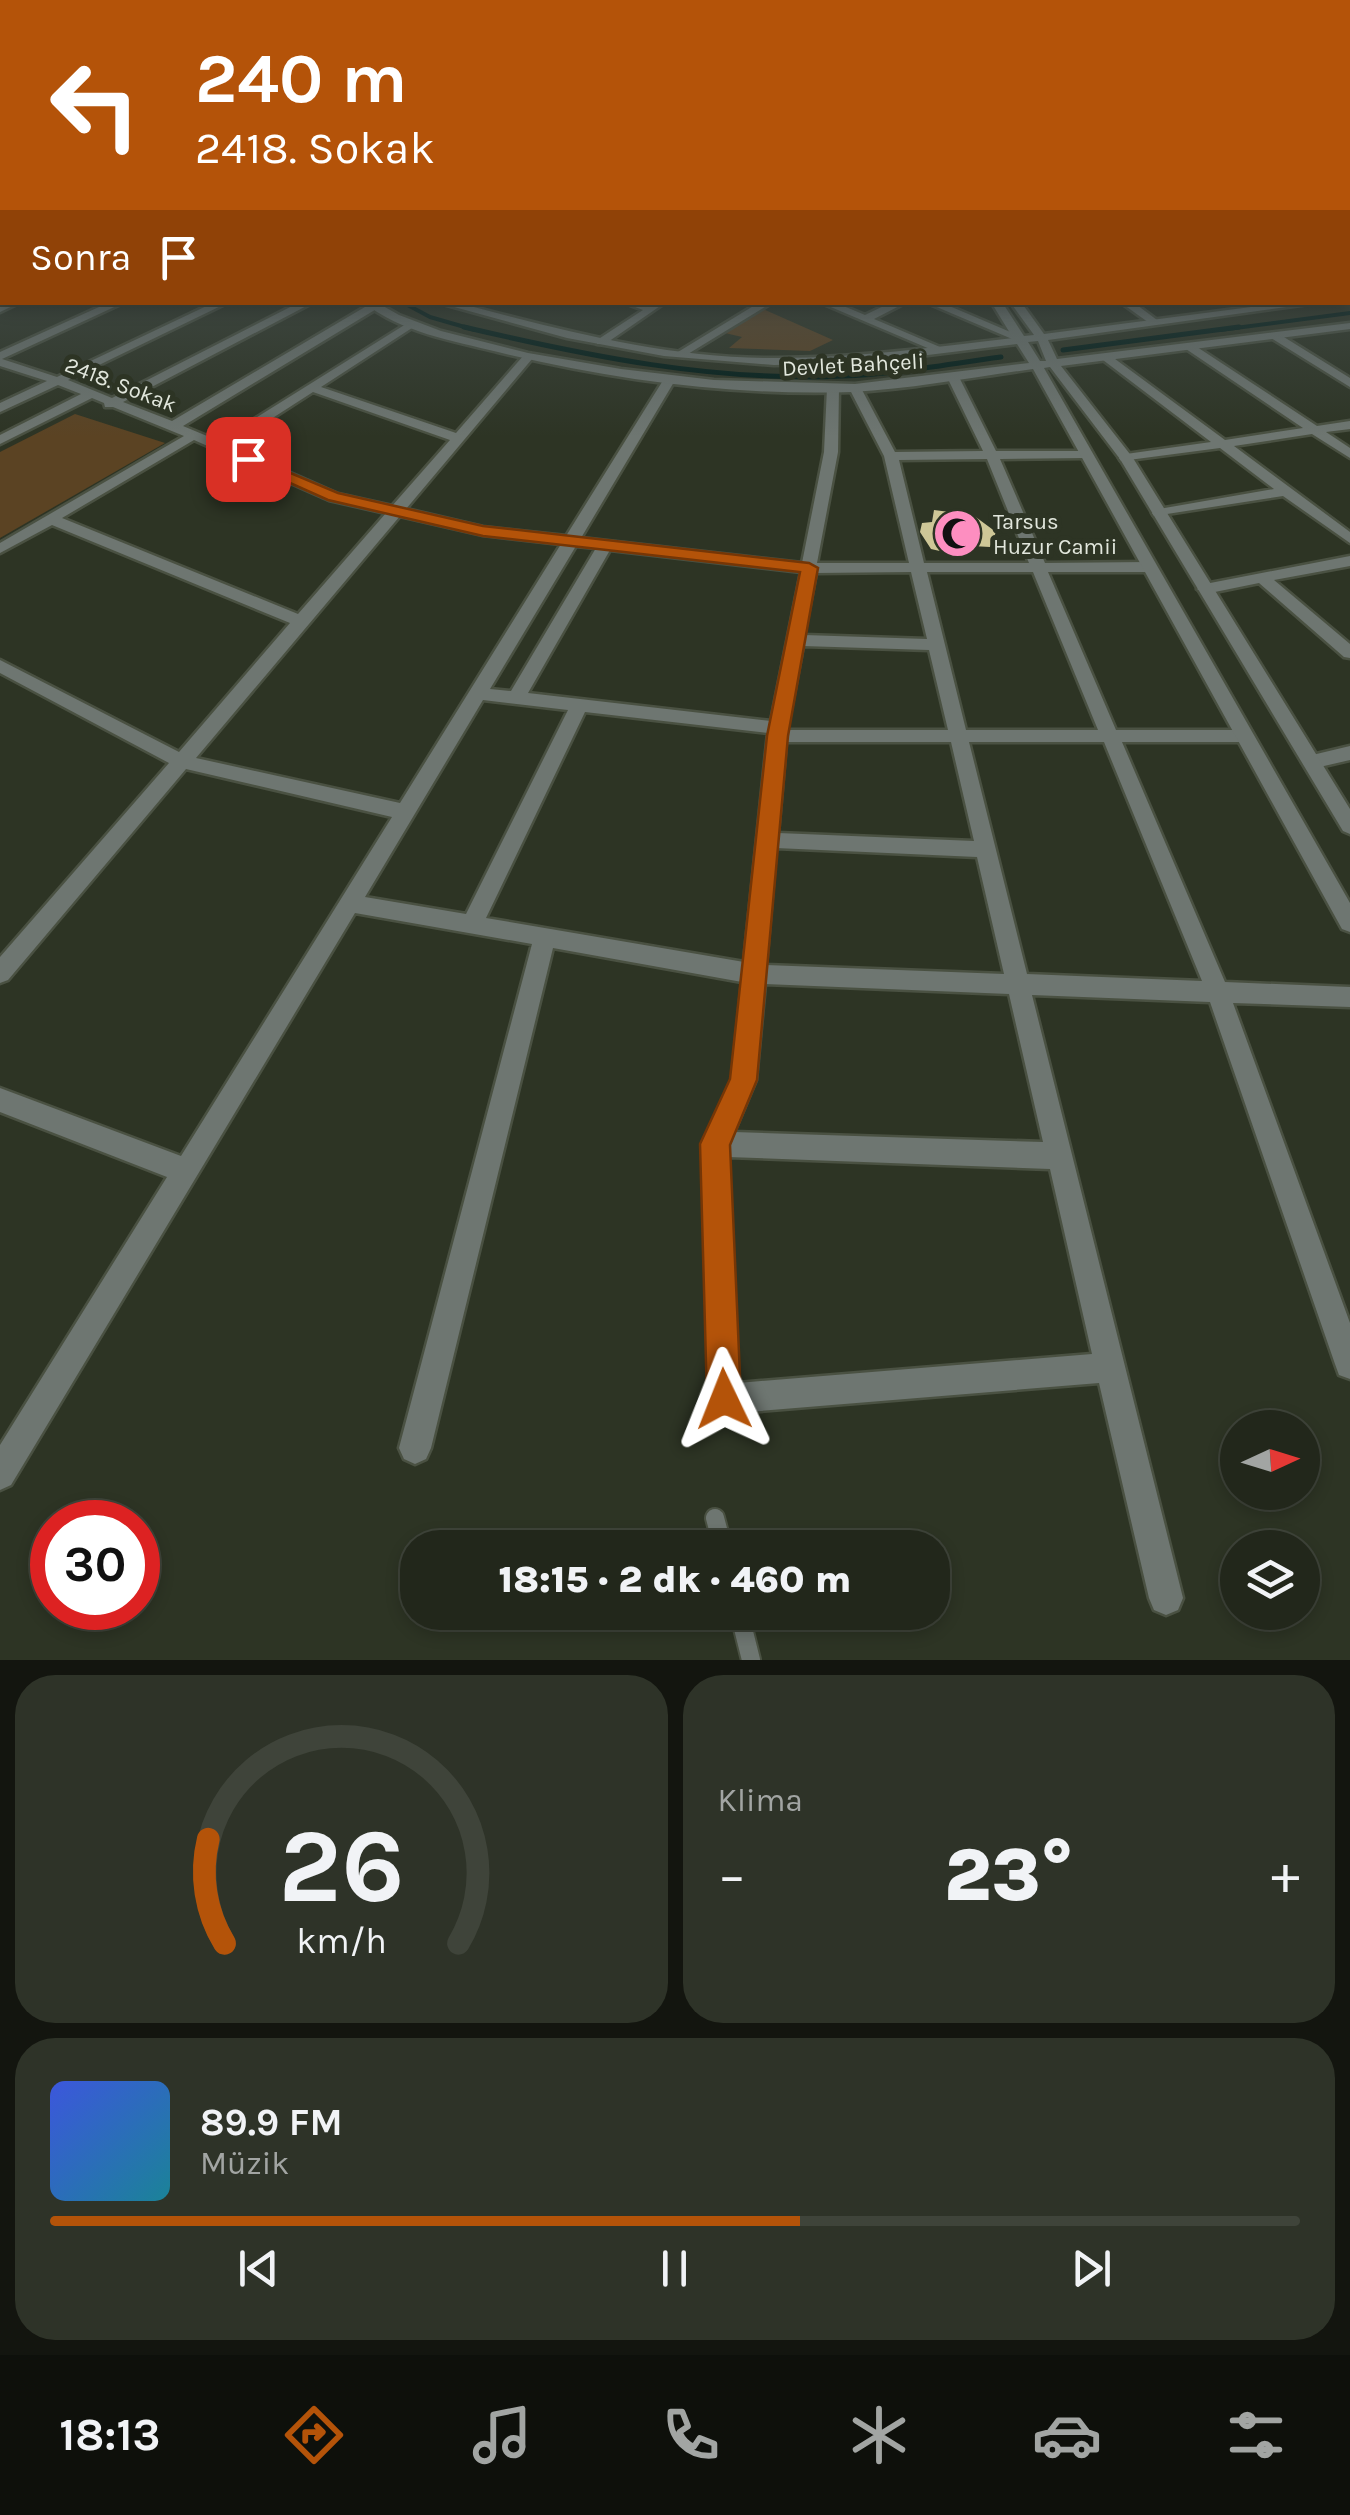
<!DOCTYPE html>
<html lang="tr">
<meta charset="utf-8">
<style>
:root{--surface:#22271b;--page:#2e3328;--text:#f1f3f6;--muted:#a2a5a3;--line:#3f443a;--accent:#b45309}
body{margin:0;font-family:Karla,sans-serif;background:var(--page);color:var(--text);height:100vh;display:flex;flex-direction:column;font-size:38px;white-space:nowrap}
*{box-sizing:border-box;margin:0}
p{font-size:32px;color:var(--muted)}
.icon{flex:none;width:55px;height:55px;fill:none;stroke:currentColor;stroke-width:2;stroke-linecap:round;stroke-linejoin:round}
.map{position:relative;height:1660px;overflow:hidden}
.panel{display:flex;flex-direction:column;gap:15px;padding:15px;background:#13150f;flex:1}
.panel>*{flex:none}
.top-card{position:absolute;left:0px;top:0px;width:1350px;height:305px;box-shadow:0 5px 15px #0003,0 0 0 2px var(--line);background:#b45309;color:#fff;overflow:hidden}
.needle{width:65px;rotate:86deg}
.controls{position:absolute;left:1220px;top:1410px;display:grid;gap:20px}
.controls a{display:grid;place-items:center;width:100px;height:100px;border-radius:50%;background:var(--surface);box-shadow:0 5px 15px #0003,0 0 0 2px var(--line);font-size:50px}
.speed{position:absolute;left:30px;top:1500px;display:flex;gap:20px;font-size:50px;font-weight:700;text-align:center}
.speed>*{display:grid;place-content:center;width:130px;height:130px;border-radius:50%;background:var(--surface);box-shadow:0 5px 15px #0003,0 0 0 2px var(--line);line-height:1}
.speed .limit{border:15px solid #d22;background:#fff;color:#111}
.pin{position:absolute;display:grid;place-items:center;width:85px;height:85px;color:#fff;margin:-42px;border-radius:20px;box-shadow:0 5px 15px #0006}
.me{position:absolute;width:110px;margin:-55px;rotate:358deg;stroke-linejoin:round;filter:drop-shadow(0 0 8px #0008)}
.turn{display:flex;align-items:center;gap:35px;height:210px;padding:0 30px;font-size:45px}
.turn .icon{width:130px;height:130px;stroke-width:2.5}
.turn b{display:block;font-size:70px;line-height:85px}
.then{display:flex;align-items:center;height:95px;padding:0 30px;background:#0003;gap:20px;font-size:38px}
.big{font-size:75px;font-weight:800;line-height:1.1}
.panel .card{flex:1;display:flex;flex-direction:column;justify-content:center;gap:15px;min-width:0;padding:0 35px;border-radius:40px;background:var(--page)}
.panel .dial{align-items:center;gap:0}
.dial svg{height:260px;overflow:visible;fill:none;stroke:var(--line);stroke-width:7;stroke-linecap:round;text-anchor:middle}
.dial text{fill:var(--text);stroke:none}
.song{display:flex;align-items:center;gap:30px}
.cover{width:120px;height:120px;border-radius:15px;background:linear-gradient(135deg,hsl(230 70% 55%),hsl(190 70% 35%))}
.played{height:10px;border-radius:5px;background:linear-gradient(90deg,var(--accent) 60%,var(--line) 60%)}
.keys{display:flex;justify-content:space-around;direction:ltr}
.heat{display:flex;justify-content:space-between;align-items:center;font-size:55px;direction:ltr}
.panel .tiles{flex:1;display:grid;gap:15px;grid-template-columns:1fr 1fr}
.card:last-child{grid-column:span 2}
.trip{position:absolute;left:400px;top:1530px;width:550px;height:100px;border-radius:40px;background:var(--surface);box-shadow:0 5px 15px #0003,0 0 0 2px var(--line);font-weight:800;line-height:100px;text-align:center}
.tabs{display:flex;height:160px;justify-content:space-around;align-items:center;background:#0e100b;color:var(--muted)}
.tabs .icon{width:70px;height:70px}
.tabs .selected{color:var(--accent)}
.tabs b{font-size:45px;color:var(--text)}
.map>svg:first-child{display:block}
</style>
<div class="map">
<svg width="1350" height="1660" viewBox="0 0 1350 1660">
<rect width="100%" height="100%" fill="#2d3424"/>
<path fill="#5b4323" d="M 763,309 L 833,340 L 810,351 L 729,348 L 742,337 L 725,333 Z
M 75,414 L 165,443 L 0,538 L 0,452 Z"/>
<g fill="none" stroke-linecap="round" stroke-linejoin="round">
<path stroke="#001d18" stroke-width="4" d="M 402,302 L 430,317 L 475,330
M 1220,330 L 1350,313"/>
<path stroke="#001d18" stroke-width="5" d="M 464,327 C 587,356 715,382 842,376 C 895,374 948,364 1001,357
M 1063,350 L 1239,327"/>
</g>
<path fill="#cec797" d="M 934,510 L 973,515 L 996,532 L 990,547 L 972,546 L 953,554 L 931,549 L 920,532 L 922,523 L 932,522 Z"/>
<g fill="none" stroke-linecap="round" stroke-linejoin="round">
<defs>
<path id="service" d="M 715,1518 L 723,1548
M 739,1612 L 751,1660"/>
<path id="minor" d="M 2,214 L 2,220 L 0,221 L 0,215 Z
M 2,238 L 2,244 L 0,245 L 0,239 Z
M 2,267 L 2,273 L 0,274 L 0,268 Z
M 1348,270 L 1350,271 L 1350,277 L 1348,276 Z
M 6,302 L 21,302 L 0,312 L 0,305 Z
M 110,302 L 125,302 L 2,359 L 57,377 L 215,302 L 229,302 L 68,380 L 112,398 L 300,302 L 314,302 L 123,402 L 172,421 L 370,304 L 378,304 L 378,308 L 183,426 L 219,441 L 406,324 L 415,326 L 321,387 L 456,433 L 524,355 L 532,355 L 532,359 L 406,509 L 483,527 L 566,536 L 662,382 L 668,378 L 674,382 L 581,538 L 802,563 L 824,452 L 827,388 L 833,384 L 839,388 L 838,452 L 817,563 L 909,563 L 884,456 L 849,388 L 851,385 L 861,388 L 895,452 L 983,451 L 947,377 L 953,373 L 959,377 L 996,451 L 1089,451 L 1089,457 L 1084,458 L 1000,459 L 1045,563 L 1148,562 L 1156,567 L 1148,572 L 1048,572 L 1116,730 L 1244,730 L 1253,736 L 1244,742 L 1122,742 L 1225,982 L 1350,987 L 1350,1007 L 1233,1003 L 1350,1323 L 1350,1379 L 1339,1375 L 1335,1364 L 1210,1002 L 1032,995 L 1183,1598 L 1178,1610 L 1166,1615 L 1154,1610 L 1149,1598 L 1099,1383 L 724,1414 L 713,1410 L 709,1399 L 702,1144 L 732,1079 L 742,982 L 553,948 L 431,1448 L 426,1459 L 415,1464 L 404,1459 L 399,1448 L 532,944 L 355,913 L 11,1485 L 0,1490 L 0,1445 L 167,1177 L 0,1112 L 0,1088 L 181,1156 L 392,817 L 186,769 L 8,980 L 0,983 L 0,957 L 169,763 L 0,673 L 0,660 L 179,752 L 290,623 L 52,525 L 0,553 L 0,543 L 184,436 L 113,407 L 105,407 L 104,403 L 92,398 L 0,444 L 0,435 L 81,394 L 58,385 L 0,412 L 0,403 L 47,381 L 0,366 L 0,352 ZM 313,392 L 450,440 L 392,506 L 338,494 L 229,446 ZM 194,440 L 329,500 L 386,513 L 298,614 L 62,518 ZM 987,459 L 1029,563 L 924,563 L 899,460 ZM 400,516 L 483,535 L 561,544 L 400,803 L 196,758 ZM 576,546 L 596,548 L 511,691 L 490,689 ZM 610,550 L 801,572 L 771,721 L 528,693 ZM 911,572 L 927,639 L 804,635 L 816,573 ZM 927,572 L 1033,572 L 1098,730 L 966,730 ZM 803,646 L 929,650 L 948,730 L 787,730 ZM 483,700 L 568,710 L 466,914 L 365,897 ZM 585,712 L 768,733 L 744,962 L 486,918 ZM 786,742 L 951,742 L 974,841 L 778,833 ZM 969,742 L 1104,742 L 1202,981 L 1027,974 ZM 776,848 L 977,857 L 1004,974 L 766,965 ZM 765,984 L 1009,994 L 1043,1142 L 734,1132 L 756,1080 ZM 728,1157 L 1050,1169 L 1092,1354 L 738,1383 Z
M 622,302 L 649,305 L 666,302 L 605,344 L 597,344 L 597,340 L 643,310 Z
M 760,302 L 773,302 L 683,357 L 673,355 Z
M 819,302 L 834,302 L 865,315 L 892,302 L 907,302 L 874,319 L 947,350 L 937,352 Z
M 925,302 L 940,302 L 1029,340 L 1019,342 Z
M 1120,302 L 1133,302 L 1161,323 L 1152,325 Z
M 1271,334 L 1279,334 L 1350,378 L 1350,387 L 1271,338 Z
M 1186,345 L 1194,345 L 1317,426 L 1350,421 L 1350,429 L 1326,432 L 1350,448 L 1350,458 L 1312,434 L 1234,446 L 1350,532 L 1350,543 L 1283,496 L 1154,516 L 1152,513 L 1159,509 L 1274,489 L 1220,448 L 1121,461 L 1119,458 L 1126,454 L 1211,442 L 1103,360 L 1103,356 L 1111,356 L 1225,440 L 1303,428 L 1186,349 Z
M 1350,556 L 1350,566 L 1274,580 L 1350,644 L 1350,658 L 1344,657 L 1259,583 L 1205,594 L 1197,589 L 1205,584 Z
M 1350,746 L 1350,760 L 1311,769 L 1302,762 L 1304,757 Z"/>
<path id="tertiary" d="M 1350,295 L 1350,302 L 1348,302 L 1348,296 Z
M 363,302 L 376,302 L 399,315 L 441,331 L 528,353 L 621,369 L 714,380 L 855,384 L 1029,363 L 1017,344 L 871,362 L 774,365 L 664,356 L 567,338 L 436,302 L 455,302 C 560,330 668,359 778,358 C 857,358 935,347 1013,338 L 991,302 L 1002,302 L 1024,336 L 1034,335 L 1010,302 L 1021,302 L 1044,334 L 1290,302 L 1323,302 L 1048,340 L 1057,359 L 1350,323 L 1350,329 L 1061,366 L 1133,458 L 1350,809 L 1350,834 L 1343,831 L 1120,459 L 1050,367 L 1044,368 L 1350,903 L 1350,932 L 1342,929 L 1033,369 C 974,377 912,389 852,392 C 734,396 612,380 498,352 C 453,341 400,332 363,302 ZM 1038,341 L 1046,361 L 1040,361 L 1028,342 Z"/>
</defs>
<use href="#service" stroke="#4a5142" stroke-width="22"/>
<use href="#minor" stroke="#4a5142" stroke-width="5"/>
<use href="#tertiary" stroke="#4a5142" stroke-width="5"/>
<use href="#service" stroke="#6e7671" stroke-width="18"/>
<use href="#minor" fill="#6e7671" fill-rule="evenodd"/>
<use href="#tertiary" fill="#6e7671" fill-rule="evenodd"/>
</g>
<linearGradient id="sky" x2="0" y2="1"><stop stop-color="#191d14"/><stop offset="0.47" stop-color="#465050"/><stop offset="1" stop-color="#465050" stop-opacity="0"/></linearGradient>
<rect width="1350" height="437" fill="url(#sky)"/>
<path fill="#b45309" stroke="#753606" stroke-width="2.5" d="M 248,455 L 338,493 L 483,526 L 809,563 L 818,568 L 788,736 L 757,1080 L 730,1145 L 741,1399 L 736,1411 L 724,1417 L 712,1411 L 707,1399 L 700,1144 L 730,1079 L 767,736 L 800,572 L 483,536 L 328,500 L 243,462 L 243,456 Z"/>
<defs>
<symbol id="mosque-disc" viewBox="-11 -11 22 22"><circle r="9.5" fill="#fd8ec0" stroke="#2d3424"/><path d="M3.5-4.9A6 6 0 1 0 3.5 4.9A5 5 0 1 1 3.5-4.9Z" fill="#111"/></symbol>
</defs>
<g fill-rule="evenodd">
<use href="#mosque-disc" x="930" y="506" width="55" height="55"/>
</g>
<g text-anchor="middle" stroke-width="10" stroke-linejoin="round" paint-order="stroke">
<g font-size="22" fill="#e2e7dd" stroke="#2d3424">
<text transform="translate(853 364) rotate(-3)" y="8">Devlet Bahçeli</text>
<text transform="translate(121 384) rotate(21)" y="8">2418. Sokak</text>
</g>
<g font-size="22" fill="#e2e7dd" stroke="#2d3424" text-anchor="start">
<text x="993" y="529">Tarsus<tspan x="993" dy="25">Huzur Camii</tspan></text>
</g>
</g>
</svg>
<div class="controls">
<a><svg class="needle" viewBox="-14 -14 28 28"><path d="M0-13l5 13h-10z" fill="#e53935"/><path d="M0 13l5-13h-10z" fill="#a2a5a3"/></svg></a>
<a><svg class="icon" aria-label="layers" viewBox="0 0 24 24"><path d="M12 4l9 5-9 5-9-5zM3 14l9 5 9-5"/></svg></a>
</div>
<div class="speed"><div class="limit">30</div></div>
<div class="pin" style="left:248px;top:459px;background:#d93025"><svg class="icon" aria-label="arrive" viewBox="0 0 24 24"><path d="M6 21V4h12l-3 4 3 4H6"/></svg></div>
<svg class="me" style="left:724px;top:1399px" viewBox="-20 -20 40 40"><path d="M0-17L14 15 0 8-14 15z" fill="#b45309" stroke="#fff" stroke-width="4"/></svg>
<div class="trip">18:15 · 2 dk · 460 m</div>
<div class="top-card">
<div class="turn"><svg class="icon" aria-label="left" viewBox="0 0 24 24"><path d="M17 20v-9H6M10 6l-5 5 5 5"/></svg><div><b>240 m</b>2418. Sokak</div></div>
<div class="then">Sonra<svg class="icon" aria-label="arrive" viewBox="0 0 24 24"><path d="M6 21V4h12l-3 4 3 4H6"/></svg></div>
</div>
</div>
<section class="panel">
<div class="tiles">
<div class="card dial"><svg viewBox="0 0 100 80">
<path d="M14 69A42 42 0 1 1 86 69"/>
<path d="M14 69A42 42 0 0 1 9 37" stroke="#b45309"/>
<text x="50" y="56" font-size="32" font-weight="700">26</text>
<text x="50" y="72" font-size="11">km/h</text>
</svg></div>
<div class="card"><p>Klima</p>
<div class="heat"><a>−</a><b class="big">23°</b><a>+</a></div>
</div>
<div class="card">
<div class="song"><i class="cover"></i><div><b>89.9 FM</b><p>Müzik</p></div></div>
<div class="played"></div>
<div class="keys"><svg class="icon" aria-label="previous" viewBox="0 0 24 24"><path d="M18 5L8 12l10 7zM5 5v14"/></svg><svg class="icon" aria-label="pause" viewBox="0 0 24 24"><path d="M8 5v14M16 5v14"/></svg><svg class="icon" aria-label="next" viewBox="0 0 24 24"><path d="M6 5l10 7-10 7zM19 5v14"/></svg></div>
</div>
</div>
</section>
<nav class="tabs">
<b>18:13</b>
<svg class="icon selected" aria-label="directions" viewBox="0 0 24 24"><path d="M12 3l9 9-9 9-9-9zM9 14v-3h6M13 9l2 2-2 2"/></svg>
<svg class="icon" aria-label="music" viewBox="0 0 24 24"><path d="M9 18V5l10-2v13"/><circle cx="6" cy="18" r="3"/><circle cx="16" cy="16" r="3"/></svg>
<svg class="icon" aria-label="phone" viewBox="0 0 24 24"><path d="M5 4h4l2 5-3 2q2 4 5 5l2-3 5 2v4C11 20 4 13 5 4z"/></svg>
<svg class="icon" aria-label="climate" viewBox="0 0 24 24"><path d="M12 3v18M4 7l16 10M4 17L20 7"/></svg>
<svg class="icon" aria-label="car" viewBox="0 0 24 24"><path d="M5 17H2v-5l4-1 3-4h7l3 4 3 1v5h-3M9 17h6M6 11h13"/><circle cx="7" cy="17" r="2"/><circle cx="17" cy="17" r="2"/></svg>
<svg class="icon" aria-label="filters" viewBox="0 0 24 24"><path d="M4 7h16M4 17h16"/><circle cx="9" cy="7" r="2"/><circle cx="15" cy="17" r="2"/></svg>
</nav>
